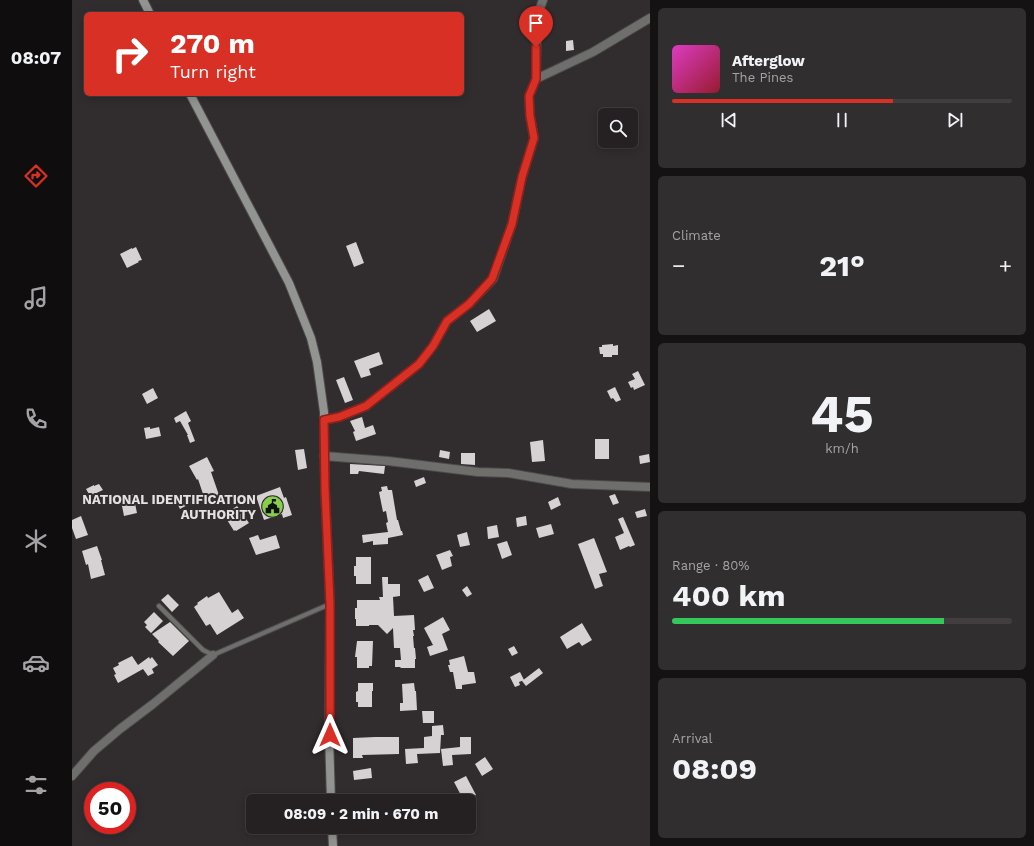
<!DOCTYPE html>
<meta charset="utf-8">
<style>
:root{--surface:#252122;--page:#312e2f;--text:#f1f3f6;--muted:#a3a3a5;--line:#423e40;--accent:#d93025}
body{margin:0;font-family:"Work Sans",sans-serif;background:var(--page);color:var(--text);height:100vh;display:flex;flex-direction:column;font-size:15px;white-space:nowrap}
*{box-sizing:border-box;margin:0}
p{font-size:13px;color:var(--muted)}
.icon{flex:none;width:22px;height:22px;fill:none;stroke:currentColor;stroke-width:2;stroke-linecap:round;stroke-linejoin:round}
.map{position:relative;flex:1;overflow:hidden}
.details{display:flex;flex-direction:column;gap:8px;padding:8px;background:#141213;width:384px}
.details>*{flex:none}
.banner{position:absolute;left:12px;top:12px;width:380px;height:84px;border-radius:6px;box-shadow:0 2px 10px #0003,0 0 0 1px var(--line);background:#d93025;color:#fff;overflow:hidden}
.controls{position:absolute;left:526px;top:108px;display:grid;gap:8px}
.controls a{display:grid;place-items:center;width:40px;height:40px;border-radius:6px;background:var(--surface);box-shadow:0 2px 10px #0003,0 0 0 1px var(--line);font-size:20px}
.speed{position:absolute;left:12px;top:782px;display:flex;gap:8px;font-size:20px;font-weight:700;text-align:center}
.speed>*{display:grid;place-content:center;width:52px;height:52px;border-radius:50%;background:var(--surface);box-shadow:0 2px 10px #0003,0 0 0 1px var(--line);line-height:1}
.speed .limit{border:6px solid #d22;background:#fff;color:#111}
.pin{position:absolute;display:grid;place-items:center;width:34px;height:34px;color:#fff;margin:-41px -17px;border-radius:50% 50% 50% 0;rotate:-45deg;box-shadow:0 0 4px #0007}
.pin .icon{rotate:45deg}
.me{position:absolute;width:44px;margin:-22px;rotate:0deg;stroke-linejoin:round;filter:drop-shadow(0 0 3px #0008)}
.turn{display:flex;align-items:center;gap:14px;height:84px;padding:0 20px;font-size:18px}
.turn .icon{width:52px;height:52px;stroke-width:2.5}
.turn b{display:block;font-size:28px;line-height:34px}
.big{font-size:30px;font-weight:700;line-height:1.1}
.details .tile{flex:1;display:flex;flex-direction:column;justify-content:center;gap:6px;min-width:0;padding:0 14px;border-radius:6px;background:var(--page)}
.details .dial{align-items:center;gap:0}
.dial b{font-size:52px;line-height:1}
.song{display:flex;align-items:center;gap:12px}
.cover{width:48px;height:48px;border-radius:6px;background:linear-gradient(135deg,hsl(310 70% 55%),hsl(350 70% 35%))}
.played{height:4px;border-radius:2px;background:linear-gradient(90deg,var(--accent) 65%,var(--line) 65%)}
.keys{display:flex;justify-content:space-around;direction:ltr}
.heat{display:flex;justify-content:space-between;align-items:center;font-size:22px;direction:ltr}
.charge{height:6px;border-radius:3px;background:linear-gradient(90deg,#34c759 80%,var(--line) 0)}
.trip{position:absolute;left:174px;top:794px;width:230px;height:40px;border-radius:6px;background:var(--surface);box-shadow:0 2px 10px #0003,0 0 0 1px var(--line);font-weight:700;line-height:40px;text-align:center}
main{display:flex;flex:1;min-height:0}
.menu{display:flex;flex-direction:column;width:72px;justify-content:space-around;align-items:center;background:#0f0d0e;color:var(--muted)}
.menu .icon{width:28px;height:28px}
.menu .on{color:var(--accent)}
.menu b{font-size:18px;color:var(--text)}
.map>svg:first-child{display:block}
</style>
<main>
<nav class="menu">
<b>08:07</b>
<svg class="icon on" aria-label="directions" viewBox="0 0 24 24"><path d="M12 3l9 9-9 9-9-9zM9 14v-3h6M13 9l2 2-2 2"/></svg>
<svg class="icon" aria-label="music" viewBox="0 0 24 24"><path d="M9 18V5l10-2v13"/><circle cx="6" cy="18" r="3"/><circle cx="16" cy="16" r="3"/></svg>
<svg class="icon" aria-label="phone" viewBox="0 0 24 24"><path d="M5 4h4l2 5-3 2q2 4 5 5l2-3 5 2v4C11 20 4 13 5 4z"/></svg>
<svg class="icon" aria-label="climate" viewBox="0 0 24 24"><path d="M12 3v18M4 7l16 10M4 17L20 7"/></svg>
<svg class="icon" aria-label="car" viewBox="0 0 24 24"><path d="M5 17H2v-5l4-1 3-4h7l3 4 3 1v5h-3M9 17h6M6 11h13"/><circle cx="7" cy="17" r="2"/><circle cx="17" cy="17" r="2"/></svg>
<svg class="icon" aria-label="filters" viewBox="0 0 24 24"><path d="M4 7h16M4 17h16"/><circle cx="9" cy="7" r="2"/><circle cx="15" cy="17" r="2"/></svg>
</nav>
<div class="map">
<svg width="578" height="846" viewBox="0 0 578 846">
<rect width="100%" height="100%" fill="#312c2e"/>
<path fill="#d6d1d3" d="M 501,40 L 502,50 L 494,51 L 494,41 Z
M 284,242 L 292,263 L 282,267 L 274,246 Z
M 64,247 L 70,260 L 66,261 L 67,262 L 55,268 L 48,254 L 60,248 L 60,249 Z
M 417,309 L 424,321 L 405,332 L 398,321 Z
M 541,344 L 541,346 L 546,345 L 546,355 L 540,355 L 540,357 L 531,357 L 531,354 L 528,354 L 527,347 L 530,347 L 530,345 Z
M 307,352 L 311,364 L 297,369 L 299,375 L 289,378 L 282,361 Z
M 566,371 L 573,385 L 562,390 L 561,387 L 559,388 L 556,382 L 563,379 L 560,374 Z
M 272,377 L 281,400 L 273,403 L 264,380 Z
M 543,387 L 549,400 L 544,402 L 541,398 L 539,399 L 535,391 Z
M 81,388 L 86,398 L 75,404 L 70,394 Z
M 114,411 L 119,421 L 116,423 L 123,441 L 118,443 L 115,435 L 116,435 L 108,421 L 104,423 L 102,418 Z
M 290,417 L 293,428 L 301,425 L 304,434 L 284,441 L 281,432 L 283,431 L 278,421 Z
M 78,427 L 78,429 L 87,427 L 89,436 L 74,439 L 72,428 Z
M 523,439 L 537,439 L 537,459 L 523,459 Z
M 471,440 L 473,461 L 460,462 L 458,442 Z
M 232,449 L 235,468 L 226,470 L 223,450 Z
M 368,450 L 378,452 L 377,459 L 367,457 Z
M 389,453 L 403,453 L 403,465 L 389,464 Z
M 577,454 L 578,462 L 568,464 L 567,456 Z
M 135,457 L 142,471 L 139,472 L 148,498 L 134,503 L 126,479 L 125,480 L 117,466 Z
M 278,464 L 313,466 L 312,474 L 287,471 L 286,474 L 278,474 Z
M 352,477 L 354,483 L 344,487 L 342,481 Z
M 27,484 L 31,490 L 18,496 L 14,489 L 22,485 L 22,486 Z
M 315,486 L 316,490 L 320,490 L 325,520 L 326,520 L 329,531 L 330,531 L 331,535 L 316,538 L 316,544 L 301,545 L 301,541 L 291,543 L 290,535 L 316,532 L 314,523 L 316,522 L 314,511 L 311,512 L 307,492 L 310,491 L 309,487 Z
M 208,487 L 212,498 L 214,497 L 220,515 L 211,518 L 210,514 L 192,520 L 184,496 Z
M 114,493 L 119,503 L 108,509 L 103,499 Z
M 50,494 L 51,496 L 61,494 L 65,513 L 52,516 L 49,501 L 42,503 L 40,496 Z
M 543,494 L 547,503 L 541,505 L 537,496 Z
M 486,497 L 489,505 L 479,510 L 476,502 Z
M 165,506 L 177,523 L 164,531 L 163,530 L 162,531 L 152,515 Z
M 573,509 L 575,516 L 565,518 L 563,512 Z
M 9,516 L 16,535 L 4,539 L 0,528 L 0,520 Z
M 454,516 L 455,525 L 445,527 L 444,518 Z
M 551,517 L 563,545 L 558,547 L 557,546 L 548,550 L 543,537 L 552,533 L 546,519 Z
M 479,524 L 482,534 L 467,538 L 464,528 Z
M 425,525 L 427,537 L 416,539 L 415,527 Z
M 395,532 L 398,545 L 388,547 L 385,535 Z
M 186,535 L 188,540 L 204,535 L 208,548 L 184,555 L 177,538 Z
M 522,538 L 535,572 L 527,574 L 531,586 L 523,589 L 506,544 Z
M 435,541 L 440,555 L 430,559 L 425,544 Z
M 25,546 L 30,560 L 29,560 L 33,575 L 19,579 L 16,564 L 14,565 L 10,551 Z
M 378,550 L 381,556 L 378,557 L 380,566 L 370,570 L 364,555 Z
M 284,557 L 299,557 L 299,584 L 284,584 L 284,576 L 282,576 L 282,566 L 284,566 Z
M 356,575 L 362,588 L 352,592 L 346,580 Z
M 310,577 L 316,577 L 316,584 L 328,584 L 328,596 L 321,597 L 322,616 L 342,615 L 343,630 L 341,630 L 342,636 L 341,636 L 342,648 L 343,648 L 344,659 L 343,659 L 343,668 L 329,668 L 328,667 L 323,667 L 323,660 L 329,660 L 328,648 L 322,648 L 321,628 L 315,634 L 306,625 L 297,625 L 297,626 L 284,626 L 284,619 L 283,619 L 283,608 L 285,608 L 285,600 L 308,600 L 307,597 L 311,597 Z
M 395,586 L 400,594 L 395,597 L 390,590 Z
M 147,592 L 160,613 L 166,609 L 172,618 L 145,635 L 138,624 L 134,626 L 122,607 L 126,604 L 125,603 L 135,596 L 136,598 Z
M 96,594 L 107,605 L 100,612 L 89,600 Z
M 82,612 L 91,621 L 79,633 L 73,627 L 75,625 L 72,622 Z
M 371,617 L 378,630 L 370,634 L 376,650 L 358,656 L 355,647 L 361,645 L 352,628 Z
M 98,622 L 117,641 L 101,656 L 86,642 L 87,641 L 80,634 Z
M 510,623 L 520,640 L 510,646 L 507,642 L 495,649 L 488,637 Z
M 285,641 L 301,641 L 300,666 L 297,666 L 297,668 L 285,668 L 285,657 L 283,657 Z
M 442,646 L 446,653 L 440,656 L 436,649 Z
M 60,656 L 66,665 L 77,657 L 78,659 L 80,657 L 86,665 L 80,669 L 82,673 L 76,676 L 71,669 L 46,683 L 42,675 L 44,674 L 41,668 L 47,665 L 46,663 Z
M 392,656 L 396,672 L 402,672 L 404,683 L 390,685 L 390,689 L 384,689 L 381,672 L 378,672 L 376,665 L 378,665 L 377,660 Z
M 467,668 L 471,673 L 454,686 L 450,681 Z
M 448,672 L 452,680 L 447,682 L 448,685 L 443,687 L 438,677 Z
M 286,683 L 301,683 L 301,691 L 300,691 L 300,707 L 286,707 L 286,702 L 284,702 L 284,692 L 286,691 Z
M 342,683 L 343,691 L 344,691 L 345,710 L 328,711 L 328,703 L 331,703 L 330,684 Z
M 350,711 L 362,711 L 362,723 L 351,723 Z
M 371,725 L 372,735 L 369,735 L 368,753 L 345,754 L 346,763 L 334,764 L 333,749 L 352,748 L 352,737 L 360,736 L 360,726 Z
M 303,737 L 327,737 L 327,754 L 290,755 L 291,758 L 281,758 L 281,738 Z
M 388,737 L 399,737 L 399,754 L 380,755 L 381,765 L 371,766 L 369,749 L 388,747 Z
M 413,757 L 421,769 L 410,776 L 403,764 Z
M 299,768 L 300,778 L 282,780 L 281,771 Z
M 394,776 L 404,795 L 392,801 L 382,782 Z"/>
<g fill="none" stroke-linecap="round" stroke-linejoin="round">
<defs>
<path id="lane" d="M 87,606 L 131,650 L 141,655 L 258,604"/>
<path id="street" d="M 464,79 L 465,16 L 471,0
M 252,420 L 267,417 L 294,406 L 347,364 L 361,346 L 375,321 L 397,304 L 421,279 L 440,224 L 450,177 L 462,138 L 458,116 L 457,96 L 464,79 L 521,52 L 578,18
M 252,456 L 316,461 L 406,472 L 436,473 L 500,484 L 578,487
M 0,776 L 22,751 L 48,729 L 81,704 L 141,655"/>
<path id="secondary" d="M 71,0 L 78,14
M 118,94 L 217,283 L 239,338 L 245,362 L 252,412 L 253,489 L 258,603 L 257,735 L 259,801
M 260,827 L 261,846"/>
</defs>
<use href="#lane" stroke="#4e494b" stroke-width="6"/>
<use href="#street" stroke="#4e494b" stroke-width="10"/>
<use href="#secondary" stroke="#4e494b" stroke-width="10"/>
<use href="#lane" stroke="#6e6f6d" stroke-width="4"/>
<use href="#street" stroke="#6e6f6d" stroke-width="8"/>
<use href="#secondary" stroke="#929491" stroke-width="8"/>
</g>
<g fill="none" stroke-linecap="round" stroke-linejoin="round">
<defs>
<path id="route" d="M 258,735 L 258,604 L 253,489 L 252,420 L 267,417 L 294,406 L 347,364 L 361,346 L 375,321 L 397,304 L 420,279 L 440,224 L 450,177 L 462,138 L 458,116 L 457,96 L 464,79 L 464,47"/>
</defs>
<use href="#route" stroke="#8d1f18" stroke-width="10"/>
<use href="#route" stroke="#d93025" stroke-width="7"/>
</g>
<defs>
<symbol id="civic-disc" viewBox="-11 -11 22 22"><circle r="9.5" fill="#88cf49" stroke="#312c2e"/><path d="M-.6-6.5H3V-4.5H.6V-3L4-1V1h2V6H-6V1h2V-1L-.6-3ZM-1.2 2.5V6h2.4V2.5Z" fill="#111"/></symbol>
</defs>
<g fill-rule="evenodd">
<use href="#civic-disc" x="188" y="494" width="25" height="25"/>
</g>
<g text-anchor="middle" stroke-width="4" stroke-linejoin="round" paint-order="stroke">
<g font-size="13" font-weight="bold" fill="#e4e1e2" stroke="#312c2e" text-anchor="end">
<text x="184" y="504">NATIONAL IDENTIFICATION<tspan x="184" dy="15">AUTHORITY</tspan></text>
</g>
</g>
</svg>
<div class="controls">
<a><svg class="icon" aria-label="search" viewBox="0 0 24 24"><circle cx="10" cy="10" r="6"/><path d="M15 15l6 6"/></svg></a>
</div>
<div class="speed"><div class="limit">50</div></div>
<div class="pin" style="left:464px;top:47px;background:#d93025"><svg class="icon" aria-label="arrive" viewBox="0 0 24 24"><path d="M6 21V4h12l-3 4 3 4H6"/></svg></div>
<svg class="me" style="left:258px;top:735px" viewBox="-20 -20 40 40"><path d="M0-17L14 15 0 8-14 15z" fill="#d93025" stroke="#fff" stroke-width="4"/></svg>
<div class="trip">08:09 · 2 min · 670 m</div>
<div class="banner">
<div class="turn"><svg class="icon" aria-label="right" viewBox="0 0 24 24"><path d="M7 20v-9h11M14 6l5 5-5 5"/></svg><div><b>270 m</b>Turn right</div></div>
</div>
</div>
<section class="details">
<div class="tile">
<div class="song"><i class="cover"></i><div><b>Afterglow</b><p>The Pines</p></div></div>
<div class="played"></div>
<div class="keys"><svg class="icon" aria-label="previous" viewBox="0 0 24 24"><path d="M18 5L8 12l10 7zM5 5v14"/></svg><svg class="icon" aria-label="pause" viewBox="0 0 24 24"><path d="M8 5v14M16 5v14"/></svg><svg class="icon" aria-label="next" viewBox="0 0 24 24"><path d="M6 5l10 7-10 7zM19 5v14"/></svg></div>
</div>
<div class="tile"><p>Climate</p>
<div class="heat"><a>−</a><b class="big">21°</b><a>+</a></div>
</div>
<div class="tile dial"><b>45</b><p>km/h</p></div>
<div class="tile"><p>Range · 80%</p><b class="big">400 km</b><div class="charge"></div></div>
<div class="tile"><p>Arrival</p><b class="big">08:09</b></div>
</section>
</main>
